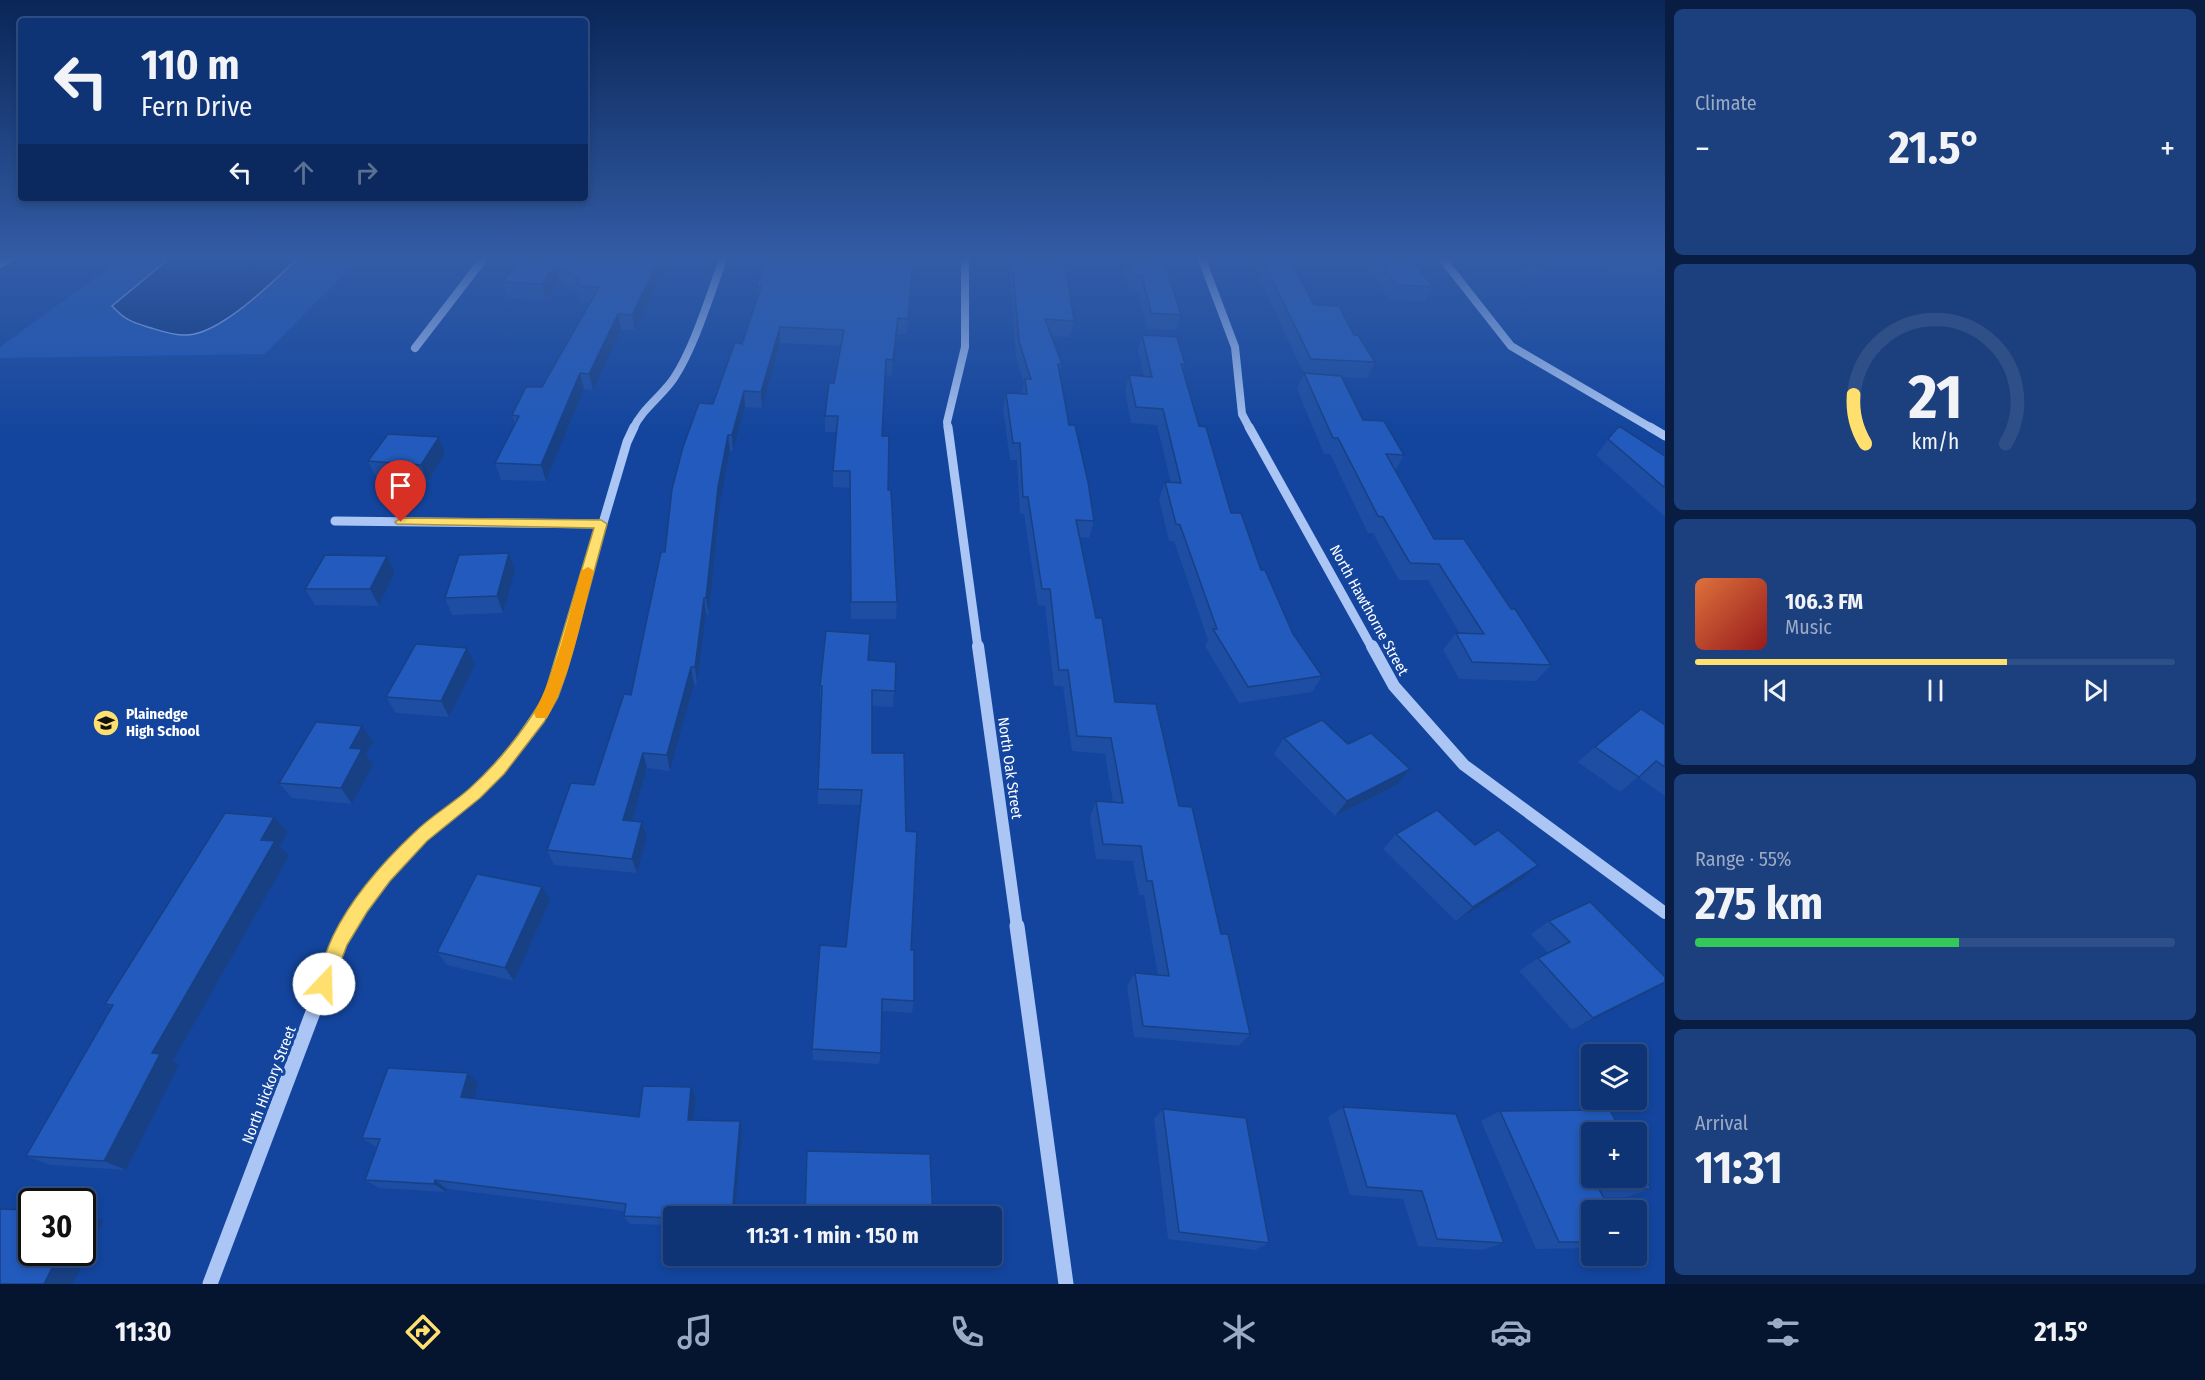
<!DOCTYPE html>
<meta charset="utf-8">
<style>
:root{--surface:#0e3476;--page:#1c3f7e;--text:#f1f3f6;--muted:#9baac5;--line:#2e4f88;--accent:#ffe06e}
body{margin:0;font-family:"Fira Sans Condensed",sans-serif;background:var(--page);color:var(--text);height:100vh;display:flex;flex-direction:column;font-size:22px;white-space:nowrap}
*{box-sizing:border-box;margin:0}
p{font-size:20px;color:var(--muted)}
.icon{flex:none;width:33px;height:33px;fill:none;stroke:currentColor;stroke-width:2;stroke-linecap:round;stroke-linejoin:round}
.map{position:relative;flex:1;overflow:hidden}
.panel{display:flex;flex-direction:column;gap:9px;padding:9px;background:#081d41;width:540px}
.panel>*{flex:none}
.top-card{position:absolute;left:18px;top:18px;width:570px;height:183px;border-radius:6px;box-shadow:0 3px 9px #0003,0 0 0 2px var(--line);background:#0e3476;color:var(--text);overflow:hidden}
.controls{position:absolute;left:1581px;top:1044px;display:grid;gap:12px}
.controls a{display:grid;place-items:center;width:66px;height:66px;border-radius:6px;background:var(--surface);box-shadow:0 3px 9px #0003,0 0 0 2px var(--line);font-size:30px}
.speed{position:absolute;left:18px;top:1188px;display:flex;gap:12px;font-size:30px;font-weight:700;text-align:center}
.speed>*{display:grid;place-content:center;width:78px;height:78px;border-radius:50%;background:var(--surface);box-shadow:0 3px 9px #0003,0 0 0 2px var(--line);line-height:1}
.speed .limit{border:3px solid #111;border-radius:9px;background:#fff;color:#111}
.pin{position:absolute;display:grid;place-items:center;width:51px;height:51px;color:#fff;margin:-62px -26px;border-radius:50% 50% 50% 0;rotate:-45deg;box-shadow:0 0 6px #0007}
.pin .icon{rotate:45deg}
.me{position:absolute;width:66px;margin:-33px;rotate:21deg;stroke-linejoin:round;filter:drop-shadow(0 0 4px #0008)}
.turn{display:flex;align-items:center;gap:21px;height:126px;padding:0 24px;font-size:27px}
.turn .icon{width:78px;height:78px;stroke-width:2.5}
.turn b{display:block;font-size:42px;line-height:51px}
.lanes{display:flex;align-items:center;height:57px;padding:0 24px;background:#0003;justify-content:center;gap:30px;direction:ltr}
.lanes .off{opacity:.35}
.big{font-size:45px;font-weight:700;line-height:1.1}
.panel .tile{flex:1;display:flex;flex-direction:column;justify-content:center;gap:9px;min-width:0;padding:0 21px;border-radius:9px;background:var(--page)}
.panel .dial{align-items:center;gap:0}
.dial svg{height:156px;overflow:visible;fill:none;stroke:var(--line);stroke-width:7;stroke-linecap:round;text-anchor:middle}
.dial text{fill:var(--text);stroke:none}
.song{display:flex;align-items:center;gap:18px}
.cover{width:72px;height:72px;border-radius:9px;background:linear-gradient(135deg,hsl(20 70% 55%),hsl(0 70% 35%))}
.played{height:6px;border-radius:3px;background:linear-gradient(90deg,var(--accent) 65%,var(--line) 65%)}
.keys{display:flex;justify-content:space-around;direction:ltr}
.heat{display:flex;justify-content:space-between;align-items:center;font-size:33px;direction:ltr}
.charge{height:9px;border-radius:4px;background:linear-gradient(90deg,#34c759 55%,var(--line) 0)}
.trip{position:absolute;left:663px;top:1206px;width:339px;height:60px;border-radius:6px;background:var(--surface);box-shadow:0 3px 9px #0003,0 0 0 2px var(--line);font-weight:700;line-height:60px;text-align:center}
.tab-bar{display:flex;height:96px;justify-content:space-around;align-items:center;background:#06152f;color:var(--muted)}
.tab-bar .icon{width:42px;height:42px}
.tab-bar .current{color:var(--accent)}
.tab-bar b{font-size:27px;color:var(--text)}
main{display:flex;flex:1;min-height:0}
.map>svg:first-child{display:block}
</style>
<main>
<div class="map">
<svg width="1665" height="1284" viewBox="0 0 1665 1284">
<rect width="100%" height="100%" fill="#13459e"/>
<path fill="#1b56b8" d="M 124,257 L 361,257 L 265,354 L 0,358 L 0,347 Z"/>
<path fill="#0c337a" stroke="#9dc0f7" stroke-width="1.5" d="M 171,257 L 299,257 C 275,280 221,334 187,335 C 176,336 161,331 151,328 C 132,322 126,321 112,306 Z"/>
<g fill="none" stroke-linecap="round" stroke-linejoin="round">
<path stroke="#abc6f4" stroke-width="8" d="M 1201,257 L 1235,347 L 1242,414 L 1250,429
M 1441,257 L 1511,346 L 1653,429
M 0,264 L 12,257
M 415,348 L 485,257
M 633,429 C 642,409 662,396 674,378 C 695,346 710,294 724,257
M 948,429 L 947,422 L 965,347 L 965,257"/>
<path stroke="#abc6f4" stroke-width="9" d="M 948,427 L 978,648
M 1249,427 L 1372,648
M 1650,427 L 1665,436
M 335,521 L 601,524
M 566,648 L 627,442 L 634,427"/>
<path stroke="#abc6f4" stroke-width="12" d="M 978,646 L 1017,927
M 1372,646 L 1394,686 L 1464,765 L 1665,913
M 348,927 L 376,886 L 409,848 L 485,783 L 516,748 L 551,697 L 566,646"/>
<path stroke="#abc6f4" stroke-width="15" d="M 1017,926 L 1066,1284
M 210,1284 L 340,941 L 349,926"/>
</g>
<path fill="#1d4ea3" d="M 521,257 L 670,257 L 635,330 L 621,330 L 593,390 L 584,389 L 546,481 L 501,480 L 495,463 L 515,425 L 512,415 L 542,387 L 590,302 L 580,302 L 578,291 L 558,280 L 546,300 L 507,298 L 503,282 Z
M 864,257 L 914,257 L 907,334 L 897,334 L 892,376 L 885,375 L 882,436 L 897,602 L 896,619 L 851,619 L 850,488 L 833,487 L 833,471 L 837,432 L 825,432 L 825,416 L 834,383 L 841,346 L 780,343 L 762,408 L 745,407 L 733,451 L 730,451 L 720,503 L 709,614 L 706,614 L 697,684 L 694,684 L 670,771 L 647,768 L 632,821 L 642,822 L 647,837 L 637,873 L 554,865 L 547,850 L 594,785 L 631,695 L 665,552 L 713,404 L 742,344 L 757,298 L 756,287 L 763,268 L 762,261 Z
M 1009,257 L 1064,257 L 1074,321 L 1070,337 L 1051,336 L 1062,364 L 1060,373 L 1069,425 L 1094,521 L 1089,538 L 1079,537 L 1096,618 L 1115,702 L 1179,806 L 1221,934 L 1250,1034 L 1239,1046 L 1134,1037 L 1127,986 L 1135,973 L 1158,975 L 1144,895 L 1139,895 L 1133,861 L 1096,859 L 1090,817 L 1096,801 L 1113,802 L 1105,754 L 1072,751 L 1063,686 L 1054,686 L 1045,606 L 1038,605 L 1024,514 L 1020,513 L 1017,460 L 1010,460 L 1003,409 L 1006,393 L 1022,394 L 1024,383 L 1016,358 Z
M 1115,257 L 1163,257 L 1181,315 L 1176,330 L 1147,329 L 1138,291 L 1129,291 L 1121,257 Z
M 1249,257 L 1289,257 L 1314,305 L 1354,335 L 1375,362 L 1367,378 L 1342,377 L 1363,420 L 1404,455 L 1395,471 L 1434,539 L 1511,609 L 1551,665 L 1536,681 L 1459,679 L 1443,650 L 1456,633 L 1460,634 L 1428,580 L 1399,580 L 1373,533 L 1368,533 L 1330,454 L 1324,454 L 1297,389 L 1304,374 Z
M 1346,257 L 1410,257 L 1433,287 L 1425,302 L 1389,300 L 1370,270 L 1353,270 Z
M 1490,257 L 1549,257 L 1540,272 L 1501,270 Z
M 1592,257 L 1656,257 L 1663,263 L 1652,278 L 1612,276 Z
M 1142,335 L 1185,364 L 1183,370 L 1199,426 L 1231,513 L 1293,634 L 1322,676 L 1312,692 L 1239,703 L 1205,646 L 1208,640 L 1174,541 L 1169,541 L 1159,499 L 1165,482 L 1171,483 L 1157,425 L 1131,423 L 1125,391 L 1129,375 L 1144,376 L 1138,351 Z
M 1619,426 L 1665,456 L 1665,517 L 1596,455 Z
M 439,437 L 445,454 L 428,481 L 376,477 L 368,461 Z
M 509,553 L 515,570 L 503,613 L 452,615 L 445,598 Z
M 387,556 L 395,572 L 379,606 L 315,605 L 305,589 Z
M 868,660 L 896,662 L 893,707 L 872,706 L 872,753 L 906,831 L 914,1001 L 912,1013 L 882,1011 L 881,1053 L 879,1064 L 813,1060 L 812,1049 L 846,947 L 860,805 L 818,804 L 818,789 L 822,702 L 820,702 L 820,686 Z
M 475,665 L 449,717 L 396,713 L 386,697 Z
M 1665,725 L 1665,796 L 1638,777 L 1620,792 L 1578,762 L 1595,747 Z
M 1284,738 L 1410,769 L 1397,785 L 1335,816 L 1274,754 Z
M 373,742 L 366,754 L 373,765 L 352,804 L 292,798 L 279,783 Z
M 274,817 L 288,832 L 280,846 L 289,856 L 173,1061 L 179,1065 L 126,1170 L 50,1165 L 26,1156 L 111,1008 L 105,1004 Z
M 1396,834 L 1475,845 L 1521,880 L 1456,921 L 1383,849 Z
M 550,901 L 514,981 L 447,965 L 437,952 Z
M 1549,921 L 1646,993 L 1572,1030 L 1519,971 L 1538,958 L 1548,953 L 1531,934 Z
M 478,1083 L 474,1098 L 639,1117 L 691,1087 L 696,1098 L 693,1120 L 740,1121 L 742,1131 L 735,1216 L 674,1216 L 674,1225 L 630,1224 L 624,1216 L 624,1211 L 447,1189 L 446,1192 L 379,1188 L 365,1180 L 376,1147 L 362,1138 Z
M 1343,1107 L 1504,1243 L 1482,1250 L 1418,1246 L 1403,1199 L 1350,1195 L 1328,1117 Z
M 1163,1109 L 1269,1243 L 1255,1250 L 1168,1239 L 1154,1119 Z
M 1500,1111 L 1651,1189 L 1626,1197 L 1603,1197 L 1592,1210 L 1592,1248 L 1536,1249 L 1481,1121 Z"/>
<path fill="#184084" d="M 660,257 L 670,257 L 635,330 L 632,315 Z
M 555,265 L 558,280 L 546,300 L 542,284 Z
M 618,314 L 621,330 L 593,390 L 589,374 Z
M 898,318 L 897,334 L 892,376 L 893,360 Z
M 780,327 L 780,343 L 762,408 L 761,392 Z
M 580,373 L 584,389 L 546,481 L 541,465 Z
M 744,391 L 745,407 L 733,451 L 732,435 Z
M 728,435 L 730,451 L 720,503 L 709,614 L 706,598 L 718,487 Z
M 439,437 L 445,454 L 428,481 L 421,465 Z
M 509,553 L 515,570 L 503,613 L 497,596 Z
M 387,556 L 395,572 L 379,606 L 370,589 Z
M 704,598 L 706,614 L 697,684 L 695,667 Z
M 467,648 L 475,665 L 449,717 L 441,701 Z
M 691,667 L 694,684 L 670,771 L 667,755 Z
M 362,726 L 373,742 L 366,754 L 373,765 L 352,804 L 341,788 L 350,748 Z
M 643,753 L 647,768 L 628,835 L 623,820 Z
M 1410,769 L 1397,785 L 1335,816 L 1347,801 Z
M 274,817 L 288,832 L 280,846 L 289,856 L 173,1061 L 179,1065 L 126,1170 L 104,1161 L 152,1053 L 261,840 Z
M 642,822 L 647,837 L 637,873 L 632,859 Z
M 1538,865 L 1521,880 L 1456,921 L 1473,907 Z
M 542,887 L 550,901 L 514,981 L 505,968 Z
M 1665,982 L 1646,993 L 1572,1030 L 1593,1018 Z
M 468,1073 L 478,1083 L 472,1107 L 461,1097 Z
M 691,1087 L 696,1098 L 692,1130 L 688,1120 Z
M 740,1121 L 742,1131 L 735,1216 L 732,1216 Z
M 435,1180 L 447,1189 L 446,1192 L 434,1184 Z
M 82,1213 L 104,1220 L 73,1284 L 44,1284 L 60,1252 L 82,1252 Z"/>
<path fill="#225bbd" stroke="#184084" stroke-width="1.5" d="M 522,257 L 660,257 L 632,315 L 618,314 L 589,374 L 580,373 L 541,465 L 495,463 L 519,416 L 512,415 L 526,387 L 542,387 L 599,287 L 577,286 L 580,279 L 555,265 L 542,284 L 503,282 Z
M 764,257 L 913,257 L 908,319 L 898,318 L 893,360 L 886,359 L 882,436 L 889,436 L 888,490 L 891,490 L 897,602 L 851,602 L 850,471 L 833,471 L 838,416 L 825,416 L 829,383 L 834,383 L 844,330 L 780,327 L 761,392 L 744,391 L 732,435 L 728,435 L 718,487 L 706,598 L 704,598 L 695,667 L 691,667 L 667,755 L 643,753 L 623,820 L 642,822 L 632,859 L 547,850 L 571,783 L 594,785 L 624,694 L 631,695 L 661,552 L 665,552 L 672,489 L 683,447 L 699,403 L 713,404 L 735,342 L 742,344 L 761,287 L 756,287 L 765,261 L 762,261 Z
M 1012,257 L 1064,257 L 1074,321 L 1045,319 L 1062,364 L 1058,364 L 1069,425 L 1075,425 L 1088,482 L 1094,521 L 1076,520 L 1096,618 L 1102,618 L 1115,702 L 1156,704 L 1179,806 L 1192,807 L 1221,934 L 1228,934 L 1250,1034 L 1143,1026 L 1135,973 L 1169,976 L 1152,881 L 1147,881 L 1141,846 L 1103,844 L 1096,801 L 1123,803 L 1111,738 L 1077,736 L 1068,670 L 1059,670 L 1050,589 L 1042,589 L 1028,497 L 1023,497 L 1020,443 L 1013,443 L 1006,393 L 1027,394 L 1025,379 L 1031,379 L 1019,342 Z
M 1128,257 L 1163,257 L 1181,315 L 1151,313 L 1142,276 L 1133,275 Z
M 1261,257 L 1289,257 L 1314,305 L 1339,306 L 1354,335 L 1358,335 L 1375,362 L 1311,359 Z
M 1378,257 L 1410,257 L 1433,287 L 1396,285 Z
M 1617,257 L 1656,257 L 1663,263 L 1622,261 Z
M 1142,335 L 1177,337 L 1185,364 L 1181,364 L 1199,426 L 1206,427 L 1231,513 L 1241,513 L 1261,570 L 1265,570 L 1293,634 L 1322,676 L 1248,687 L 1213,629 L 1217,629 L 1180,525 L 1176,524 L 1165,482 L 1181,483 L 1163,409 L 1136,407 L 1129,375 L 1152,377 Z
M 1304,373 L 1341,376 L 1363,420 L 1384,421 L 1404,455 L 1386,454 L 1434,539 L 1464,539 L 1511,609 L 1515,609 L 1551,665 L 1472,662 L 1456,633 L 1484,634 L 1439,564 L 1410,563 L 1383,517 L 1378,516 L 1338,438 L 1333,438 Z
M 1619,426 L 1665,456 L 1665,488 L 1608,439 Z
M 388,434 L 439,437 L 421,465 L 368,461 Z
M 509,553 L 497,596 L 445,598 L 459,555 Z
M 325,555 L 387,556 L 370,589 L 305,589 Z
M 826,631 L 870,634 L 868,660 L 896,662 L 895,691 L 872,690 L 872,753 L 904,753 L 906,831 L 917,832 L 911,950 L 914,950 L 914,1001 L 882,999 L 881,1053 L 812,1049 L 820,945 L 846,947 L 862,790 L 818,789 L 822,686 L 820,686 Z
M 416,644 L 467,648 L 441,701 L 386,697 Z
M 1641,709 L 1665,725 L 1665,767 L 1656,761 L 1639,777 L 1595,747 Z
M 1322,720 L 1348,744 L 1371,733 L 1410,769 L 1347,801 L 1284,738 Z
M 316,722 L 362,726 L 350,748 L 362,749 L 341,788 L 279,783 Z
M 1437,810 L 1475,845 L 1498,830 L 1538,865 L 1473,907 L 1396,834 Z
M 225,813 L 274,817 L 261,840 L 275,841 L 152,1053 L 160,1054 L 104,1161 L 26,1156 L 113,1005 L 105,1004 Z
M 477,874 L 542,887 L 505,968 L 437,952 Z
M 1590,902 L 1665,977 L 1665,982 L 1593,1018 L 1538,958 L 1570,942 L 1549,921 Z
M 388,1068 L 468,1073 L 461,1097 L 639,1117 L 643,1086 L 691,1087 L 688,1120 L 740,1121 L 732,1216 L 674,1216 L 674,1218 L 624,1216 L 626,1204 L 435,1180 L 434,1184 L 365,1180 L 380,1139 L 362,1138 Z
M 1343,1107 L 1456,1114 L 1504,1243 L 1437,1239 L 1422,1191 L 1367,1187 Z
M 1163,1109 L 1246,1118 L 1269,1243 L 1179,1232 Z
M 1610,1110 L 1621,1132 L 1592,1132 L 1592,1178 L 1636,1178 L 1636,1161 L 1651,1189 L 1599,1189 L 1610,1210 L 1592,1210 L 1592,1242 L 1559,1242 L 1500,1111 Z
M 807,1151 L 930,1154 L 933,1216 L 805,1216 Z
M 0,1209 L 32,1210 L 32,1252 L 60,1252 L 44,1284 L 0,1284 Z"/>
<linearGradient id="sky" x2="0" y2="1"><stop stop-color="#0a2657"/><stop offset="0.59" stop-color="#335ca6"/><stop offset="1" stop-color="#335ca6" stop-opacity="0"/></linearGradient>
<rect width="1665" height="437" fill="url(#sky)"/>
<path fill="#ffe06e" stroke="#a69248" stroke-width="1.5" d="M 401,518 L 601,520 L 607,524 L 567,671 L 558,697 L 544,722 L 504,774 L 480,798 L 427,841 L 390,881 L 367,912 L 347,945 L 330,990 L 324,993 L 317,990 L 314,984 C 320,968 326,952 333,936 C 352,897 383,862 415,832 C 431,816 452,804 469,789 C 498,763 524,730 544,696 L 594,528 L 397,524 L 395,522 Z"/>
<path fill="#f59e0b" d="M 588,567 L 594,571 C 581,620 572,673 547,718 L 536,718 L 534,713 C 557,669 568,619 581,571 Z"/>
<defs>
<symbol id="school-disc" viewBox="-11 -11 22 22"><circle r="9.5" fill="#ffe06e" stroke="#13459e"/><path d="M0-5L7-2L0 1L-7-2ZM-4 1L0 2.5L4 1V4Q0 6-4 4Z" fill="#111"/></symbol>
</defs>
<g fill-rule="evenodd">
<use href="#school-disc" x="91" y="708" width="30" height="30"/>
</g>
<g text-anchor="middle" stroke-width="6" stroke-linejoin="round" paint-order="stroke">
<g font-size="15" fill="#fff" stroke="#13459e">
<text transform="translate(1369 610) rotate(61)" y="5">North Hawthorne Street</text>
<text transform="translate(1010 768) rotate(82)" y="5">North Oak Street</text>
<text transform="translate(269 1085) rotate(-69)" y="5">North Hickory Street</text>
</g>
<g font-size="15" font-weight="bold" fill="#fff" stroke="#13459e" text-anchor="start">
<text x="126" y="719">Plainedge<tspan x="126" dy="17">High School</tspan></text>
</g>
</g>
</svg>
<div class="controls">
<a><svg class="icon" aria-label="layers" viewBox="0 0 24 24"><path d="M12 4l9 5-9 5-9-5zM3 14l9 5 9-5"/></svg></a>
<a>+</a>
<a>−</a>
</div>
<div class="speed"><div class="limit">30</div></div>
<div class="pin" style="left:401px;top:522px;background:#d93025"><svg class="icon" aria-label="arrive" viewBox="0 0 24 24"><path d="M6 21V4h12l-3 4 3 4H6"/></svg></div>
<svg class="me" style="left:324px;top:984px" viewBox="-20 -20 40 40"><circle r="19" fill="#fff"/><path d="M0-13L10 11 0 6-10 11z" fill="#ffe06e"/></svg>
<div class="trip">11:31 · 1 min · 150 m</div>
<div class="top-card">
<div class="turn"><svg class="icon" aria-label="left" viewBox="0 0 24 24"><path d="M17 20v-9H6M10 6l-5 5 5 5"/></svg><div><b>110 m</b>Fern Drive</div></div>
<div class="lanes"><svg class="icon" aria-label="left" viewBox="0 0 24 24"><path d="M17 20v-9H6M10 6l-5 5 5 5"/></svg><svg class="icon off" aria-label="ahead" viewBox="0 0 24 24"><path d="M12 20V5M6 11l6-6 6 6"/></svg><svg class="icon off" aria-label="right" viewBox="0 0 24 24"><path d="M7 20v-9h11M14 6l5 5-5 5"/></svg></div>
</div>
</div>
<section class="panel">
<div class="tile"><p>Climate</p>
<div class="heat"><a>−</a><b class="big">21.5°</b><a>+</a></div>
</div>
<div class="tile dial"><svg viewBox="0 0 100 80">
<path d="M14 69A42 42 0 1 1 86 69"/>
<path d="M14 69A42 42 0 0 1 8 44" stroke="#ffe06e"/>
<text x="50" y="56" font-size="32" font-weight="700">21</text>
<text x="50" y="72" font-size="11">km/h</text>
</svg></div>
<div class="tile">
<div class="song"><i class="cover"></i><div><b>106.3 FM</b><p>Music</p></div></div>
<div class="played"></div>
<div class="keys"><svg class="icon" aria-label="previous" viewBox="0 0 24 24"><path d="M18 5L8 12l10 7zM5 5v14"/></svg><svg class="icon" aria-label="pause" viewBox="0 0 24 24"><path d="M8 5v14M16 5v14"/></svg><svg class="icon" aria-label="next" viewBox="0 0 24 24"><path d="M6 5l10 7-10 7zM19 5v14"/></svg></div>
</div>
<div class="tile"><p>Range · 55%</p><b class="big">275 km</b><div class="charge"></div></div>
<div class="tile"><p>Arrival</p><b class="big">11:31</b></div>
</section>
</main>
<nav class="tab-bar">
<b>11:30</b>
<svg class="icon current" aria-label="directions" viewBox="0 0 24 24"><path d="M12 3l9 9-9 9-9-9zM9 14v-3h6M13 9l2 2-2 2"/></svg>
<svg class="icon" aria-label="music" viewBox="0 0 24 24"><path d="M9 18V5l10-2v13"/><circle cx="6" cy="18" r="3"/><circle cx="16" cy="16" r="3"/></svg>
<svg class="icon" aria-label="phone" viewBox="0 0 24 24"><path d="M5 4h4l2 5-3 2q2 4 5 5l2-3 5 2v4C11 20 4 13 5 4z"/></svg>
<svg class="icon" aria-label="climate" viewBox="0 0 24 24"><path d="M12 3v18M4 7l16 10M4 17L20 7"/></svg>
<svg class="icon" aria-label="car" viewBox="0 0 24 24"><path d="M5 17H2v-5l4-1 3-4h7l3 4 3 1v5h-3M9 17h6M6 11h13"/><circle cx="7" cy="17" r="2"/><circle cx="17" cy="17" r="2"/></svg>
<svg class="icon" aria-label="filters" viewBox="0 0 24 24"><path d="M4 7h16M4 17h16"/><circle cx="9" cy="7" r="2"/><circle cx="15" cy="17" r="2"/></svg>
<b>21.5°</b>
</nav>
